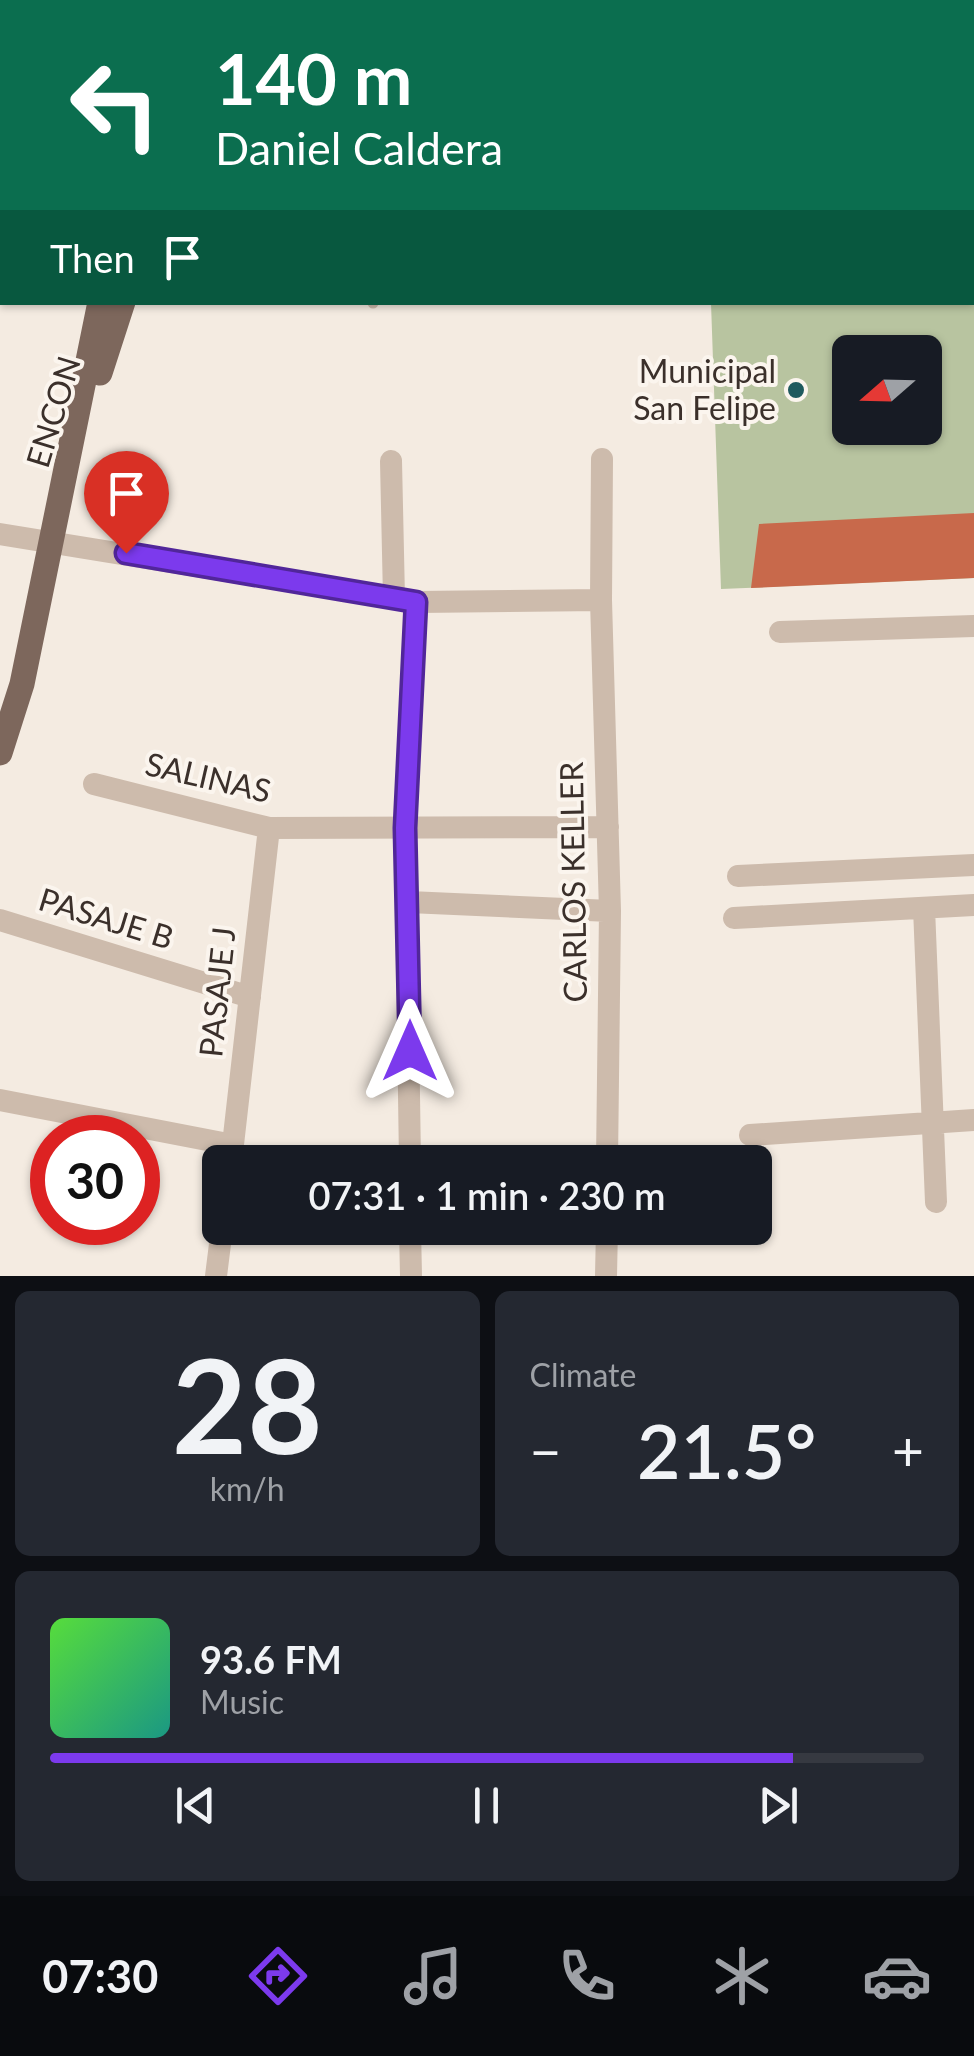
<!DOCTYPE html>
<meta charset="utf-8">
<style>
:root{--surface:#171b24;--page:#242831;--text:#f1f3f6;--muted:#9ea1a6;--line:#363941;--accent:#7c3aed}
body{margin:0;font-family:Lato,sans-serif;background:var(--page);color:var(--text);height:100vh;display:flex;flex-direction:column;font-size:38px;white-space:nowrap}
*{box-sizing:border-box;margin:0}
p{font-size:32px;color:var(--muted)}
.icon{flex:none;width:55px;height:55px;fill:none;stroke:currentColor;stroke-width:2;stroke-linecap:round;stroke-linejoin:round}
.map{position:relative;height:1276px;overflow:hidden}
.drawer{display:flex;flex-direction:column;gap:15px;padding:15px;background:#0d0f14;flex:1}
.drawer>*{flex:none}
.top-card{position:absolute;left:0px;top:0px;width:975px;height:305px;box-shadow:0 2px 8px #0004;background:#0b6e4f;color:#fff;overflow:hidden}
.needle{width:65px;rotate:250deg}
.tools{position:absolute;left:832px;top:335px;display:grid;gap:20px}
.tools a{display:grid;place-items:center;width:110px;height:110px;border-radius:15px;background:var(--surface);box-shadow:0 2px 8px #0004;font-size:50px}
.speed{position:absolute;left:30px;top:1115px;display:flex;gap:20px;font-size:50px;font-weight:700;text-align:center}
.speed>*{display:grid;place-content:center;width:130px;height:130px;border-radius:50%;background:var(--surface);box-shadow:0 2px 8px #0004;line-height:1}
.speed .limit{border:15px solid #d22;background:#fff;color:#111}
.pin{position:absolute;display:grid;place-items:center;width:85px;height:85px;color:#fff;margin:-102px -42px;border-radius:50% 50% 50% 0;rotate:-45deg;box-shadow:0 0 10px #0007}
.pin .icon{rotate:45deg}
.me{position:absolute;width:110px;margin:-55px;rotate:0deg;stroke-linejoin:round;filter:drop-shadow(0 0 8px #0008)}
.turn{display:flex;align-items:center;gap:35px;height:210px;padding:0 50px;font-size:45px}
.turn .icon{width:130px;height:130px;stroke-width:2.5}
.turn b{display:block;font-size:70px;line-height:85px}
.then{display:flex;align-items:center;height:95px;padding:0 50px;background:#0003;gap:20px;font-size:38px}
.big{font-size:75px;font-weight:600;line-height:1.1}
.drawer .widget{flex:1;display:flex;flex-direction:column;justify-content:center;gap:15px;min-width:0;padding:0 35px;border-radius:15px;background:var(--page)}
.drawer .dial{align-items:center;gap:0}
.dial b{font-size:130px;line-height:1}
.song{display:flex;align-items:center;gap:30px}
.cover{width:120px;height:120px;border-radius:15px;background:linear-gradient(135deg,hsl(110 70% 55%),hsl(170 70% 35%))}
.played{height:10px;border-radius:5px;background:linear-gradient(90deg,var(--accent) 85%,var(--line) 85%)}
.keys{display:flex;justify-content:space-around;direction:ltr}
.heat{display:flex;justify-content:space-between;align-items:center;font-size:55px;direction:ltr}
.drawer .tiles{flex:1;display:grid;gap:15px;grid-template-columns:1fr 1fr}
.widget:last-child{grid-column:span 2}
.trip{position:absolute;left:202px;top:1145px;width:570px;height:100px;border-radius:15px;background:var(--surface);box-shadow:0 2px 8px #0004;font-weight:600;line-height:100px;text-align:center}
.tabs{display:flex;height:160px;justify-content:space-around;align-items:center;background:#090b0e;color:var(--muted)}
.tabs .icon{width:70px;height:70px}
.tabs .selected{color:var(--accent)}
.tabs b{font-size:45px;color:var(--text)}
.map>svg:first-child{display:block}
</style>
<div class="map">
<svg width="974" height="1276" viewBox="0 0 974 1276">
<rect width="100%" height="100%" fill="#f4ebe1"/>
<path fill="#b8c4a0" fill-rule="evenodd" d="M 974,79 L 974,578 L 721,589 L 711,303 L 972,302 ZM 850,352 L 925,352 L 925,428 L 850,428 Z"/>
<path fill="#c8694b" d="M 974,513 L 974,578 L 751,588 L 759,524 Z"/>
<g fill="none" stroke-linecap="round" stroke-linejoin="round">
<path stroke="#cdbbac" stroke-width="11" d="M 373,302 L 373,303"/>
<path stroke="#cdbbac" stroke-width="22" d="M 711,0 L 711,2
M 602,459 L 601,600 L 610,911 L 607,1162
M 391,461 L 394,598
M 0,534 L 417,602 L 601,600
M 780,632 L 974,626
M 94,784 L 269,828 L 608,827
M 738,876 L 974,865
M 409,902 L 610,911
M 924,908 L 936,1202
M 734,918 L 974,905
M 0,920 L 250,997
M 0,1100 L 233,1145
M 750,1135 L 974,1120
M 231,1162 L 269,828
M 410,1162 L 405,828 L 417,602
M 410,1228 L 411,1276
M 216,1276 L 222,1228
M 606,1276 L 607,1228"/>
<path stroke="#a18a7d" stroke-width="25" d="M 0,52 L 2,52
M 0,81 L 2,81"/>
<path stroke="#7d675c" stroke-width="25" d="M 138,0 L 139,2
M 266,0 L 266,2
M 972,14 L 974,14
M 972,41 L 974,41
M 100,373 L 123,302
M 0,753 L 22,684 L 100,302"/>
</g>
<g fill="none" stroke-linecap="round" stroke-linejoin="round">
<defs>
<path id="route" d="M 126,553 L 416,602 L 405,828 L 410,1051"/>
</defs>
<use href="#route" stroke="#51269a" stroke-width="25"/>
<use href="#route" stroke="#7c3aed" stroke-width="18"/>
</g>
<circle fill="#1f5a5e" stroke="#fbf5ee" stroke-width="4" cx="796" cy="390" r="10"/>
<g text-anchor="middle" stroke-width="8" stroke-linejoin="round" paint-order="stroke">
<g font-size="32" fill="#3b302b" stroke="#fbf5ee" text-anchor="end">
<text x="776" y="383">Municipal<tspan x="776" dy="37">San Felipe</tspan></text>
</g>
<g font-size="32" fill="#3b302b" stroke="#fbf5ee">
<text transform="translate(54 412) rotate(-73)" y="11">ENCON</text>
<text transform="translate(208 778) rotate(13)" y="11">SALINAS</text>
<text transform="translate(574 882) rotate(-91)" y="11">CARLOS KELLER</text>
<text transform="translate(106 919) rotate(17)" y="11">PASAJE B</text>
<text transform="translate(218 992) rotate(-84)" y="11">PASAJE J</text>
</g>
</g>
</svg>
<div class="tools">
<a><svg class="needle" viewBox="-14 -14 28 28"><path d="M0-13l5 13h-10z" fill="#e53935"/><path d="M0 13l5-13h-10z" fill="#9ea1a6"/></svg></a>
</div>
<div class="speed"><div class="limit">30</div></div>
<div class="pin" style="left:126px;top:553px;background:#d93025"><svg class="icon" aria-label="arrive" viewBox="0 0 24 24"><path d="M6 21V4h12l-3 4 3 4H6"/></svg></div>
<svg class="me" style="left:410px;top:1051px" viewBox="-20 -20 40 40"><path d="M0-17L14 15 0 8-14 15z" fill="#7c3aed" stroke="#fff" stroke-width="4"/></svg>
<div class="trip">07:31 · 1 min · 230 m</div>
<div class="top-card">
<div class="turn"><svg class="icon" aria-label="left" viewBox="0 0 24 24"><path d="M17 20v-9H6M10 6l-5 5 5 5"/></svg><div><b>140 m</b>Daniel Caldera</div></div>
<div class="then">Then<svg class="icon" aria-label="arrive" viewBox="0 0 24 24"><path d="M6 21V4h12l-3 4 3 4H6"/></svg></div>
</div>
</div>
<section class="drawer">
<div class="tiles">
<div class="widget dial"><b>28</b><p>km/h</p></div>
<div class="widget"><p>Climate</p>
<div class="heat"><a>−</a><b class="big">21.5°</b><a>+</a></div>
</div>
<div class="widget">
<div class="song"><i class="cover"></i><div><b>93.6 FM</b><p>Music</p></div></div>
<div class="played"></div>
<div class="keys"><svg class="icon" aria-label="previous" viewBox="0 0 24 24"><path d="M18 5L8 12l10 7zM5 5v14"/></svg><svg class="icon" aria-label="pause" viewBox="0 0 24 24"><path d="M8 5v14M16 5v14"/></svg><svg class="icon" aria-label="next" viewBox="0 0 24 24"><path d="M6 5l10 7-10 7zM19 5v14"/></svg></div>
</div>
</div>
</section>
<nav class="tabs">
<b>07:30</b>
<svg class="icon selected" aria-label="directions" viewBox="0 0 24 24"><path d="M12 3l9 9-9 9-9-9zM9 14v-3h6M13 9l2 2-2 2"/></svg>
<svg class="icon" aria-label="music" viewBox="0 0 24 24"><path d="M9 18V5l10-2v13"/><circle cx="6" cy="18" r="3"/><circle cx="16" cy="16" r="3"/></svg>
<svg class="icon" aria-label="phone" viewBox="0 0 24 24"><path d="M5 4h4l2 5-3 2q2 4 5 5l2-3 5 2v4C11 20 4 13 5 4z"/></svg>
<svg class="icon" aria-label="climate" viewBox="0 0 24 24"><path d="M12 3v18M4 7l16 10M4 17L20 7"/></svg>
<svg class="icon" aria-label="car" viewBox="0 0 24 24"><path d="M5 17H2v-5l4-1 3-4h7l3 4 3 1v5h-3M9 17h6M6 11h13"/><circle cx="7" cy="17" r="2"/><circle cx="17" cy="17" r="2"/></svg>
</nav>
